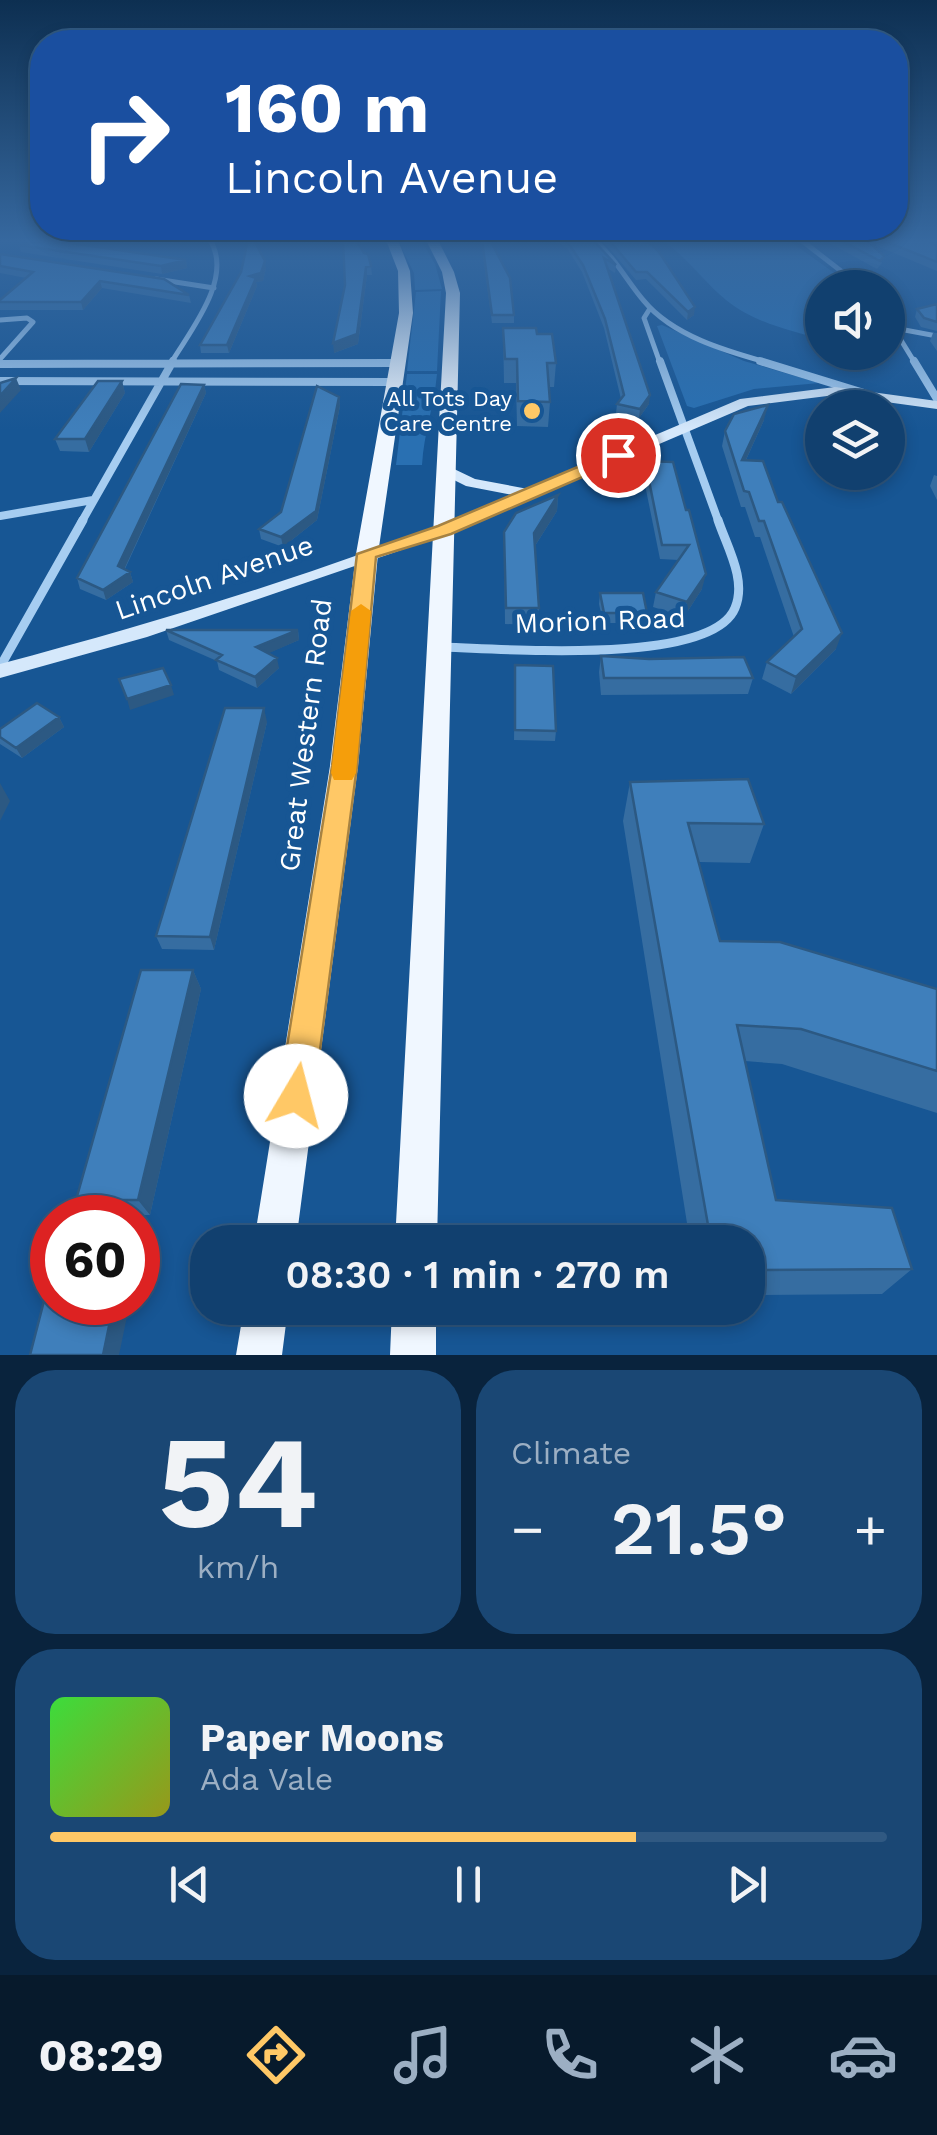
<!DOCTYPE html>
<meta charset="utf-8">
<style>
:root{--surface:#11406f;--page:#1a4774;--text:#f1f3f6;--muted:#9cafc3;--line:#305982;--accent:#ffc866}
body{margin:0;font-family:"Work Sans",sans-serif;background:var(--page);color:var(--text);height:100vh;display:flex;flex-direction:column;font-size:38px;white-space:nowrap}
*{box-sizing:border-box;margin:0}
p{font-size:32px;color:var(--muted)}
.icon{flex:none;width:55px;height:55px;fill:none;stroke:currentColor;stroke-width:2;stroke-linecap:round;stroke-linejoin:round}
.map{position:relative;height:1355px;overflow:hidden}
.side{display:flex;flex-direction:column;gap:15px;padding:15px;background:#09233d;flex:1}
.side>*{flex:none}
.top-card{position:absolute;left:30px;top:30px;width:878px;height:210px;border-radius:40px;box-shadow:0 5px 15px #0003,0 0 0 2px var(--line);background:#1a4fa0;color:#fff;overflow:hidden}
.fabs{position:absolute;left:805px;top:270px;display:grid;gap:20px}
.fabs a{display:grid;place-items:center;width:100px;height:100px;border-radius:50%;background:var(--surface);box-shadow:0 5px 15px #0003,0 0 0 2px var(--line);font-size:50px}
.speed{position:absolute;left:30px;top:1195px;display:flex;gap:20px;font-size:50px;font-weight:700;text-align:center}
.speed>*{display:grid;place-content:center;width:130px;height:130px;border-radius:50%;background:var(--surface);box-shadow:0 5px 15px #0003,0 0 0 2px var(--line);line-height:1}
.speed .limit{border:15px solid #d22;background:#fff;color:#111}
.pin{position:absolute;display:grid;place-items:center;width:85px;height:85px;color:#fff;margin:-42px;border:5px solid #fff;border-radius:50%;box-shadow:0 2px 10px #0007}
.me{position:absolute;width:110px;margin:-55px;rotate:8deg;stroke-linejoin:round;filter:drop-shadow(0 0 8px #0008)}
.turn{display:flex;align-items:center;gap:35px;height:210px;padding:0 30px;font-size:45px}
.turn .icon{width:130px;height:130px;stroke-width:2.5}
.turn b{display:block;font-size:70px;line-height:85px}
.big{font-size:75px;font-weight:600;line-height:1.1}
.side .card{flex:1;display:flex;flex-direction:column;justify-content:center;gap:15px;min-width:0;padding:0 35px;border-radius:40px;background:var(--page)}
.side .dial{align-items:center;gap:0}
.dial b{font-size:130px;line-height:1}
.song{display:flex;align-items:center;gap:30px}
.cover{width:120px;height:120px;border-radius:15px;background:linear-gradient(135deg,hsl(120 70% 55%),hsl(60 70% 35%))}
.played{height:10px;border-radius:5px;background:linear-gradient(90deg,var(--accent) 70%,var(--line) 70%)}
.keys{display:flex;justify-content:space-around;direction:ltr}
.heat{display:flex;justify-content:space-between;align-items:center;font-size:55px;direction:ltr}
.side .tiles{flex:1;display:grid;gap:15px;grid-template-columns:1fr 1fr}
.card:last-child{grid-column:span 2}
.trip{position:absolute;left:190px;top:1225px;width:575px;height:100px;border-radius:40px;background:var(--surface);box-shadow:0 5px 15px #0003,0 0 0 2px var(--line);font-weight:600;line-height:100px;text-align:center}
.menu{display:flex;height:160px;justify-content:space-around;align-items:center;background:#071a2c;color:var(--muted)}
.menu .icon{width:70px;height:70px}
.menu .active{color:var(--accent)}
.menu b{font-size:45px;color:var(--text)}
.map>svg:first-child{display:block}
</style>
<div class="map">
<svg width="937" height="1355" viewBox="0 0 937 1355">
<rect width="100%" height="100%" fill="#175694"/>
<path fill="#2970b2" d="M 398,240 L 421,240 L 435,264 L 442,289 L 415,290 L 414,273 Z
M 662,240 L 788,240 L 854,287 L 822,288 L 822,339 C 790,331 753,322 726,300 C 703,281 687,257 662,240 Z
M 441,291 L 437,371 L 407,371 L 416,292 Z
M 662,325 L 744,361 L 819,383 L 754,389 L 694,408 L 687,406 L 657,326 Z
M 407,374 L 437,374 C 434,407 424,432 422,465 L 396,465 Z"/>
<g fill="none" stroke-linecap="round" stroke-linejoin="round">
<path stroke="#a6cdf1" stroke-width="5" d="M 594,240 C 615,257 626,280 644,301 C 673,336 726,351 769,363
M 801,240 L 863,288
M 156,279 L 214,288
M 649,310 L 644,318 L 660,363
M 888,319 L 915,363
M 0,320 L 27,318 L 33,322 L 0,359
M 894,328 L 937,336
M 171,363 C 190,331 234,278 210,240
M 282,363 L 397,363"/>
<path stroke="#a6cdf1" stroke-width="8" d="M 660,361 L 719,523
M 760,361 L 864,393
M 914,361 L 937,399
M 0,364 L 397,363
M 0,381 L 393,382
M 0,516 L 93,500
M 81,523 L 173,361"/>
<path stroke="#a6cdf1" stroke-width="9" d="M 440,647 C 497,648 711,667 735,608 C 747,580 727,547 718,520
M 0,667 L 83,520"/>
<path fill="#d5e8fb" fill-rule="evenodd" d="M 835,387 L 937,401 L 937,409 L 835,395 L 748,406 L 451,533 L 147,637 L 0,678 L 0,664 C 173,618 347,565 513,495 L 466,486 L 442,474 L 442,468 L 452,468 L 475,479 L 528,489 L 740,399 Z"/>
<path fill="#f0f7ff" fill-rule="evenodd" d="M 386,240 L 398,240 L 410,271 L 413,313 L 378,554 L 358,766 L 296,1242 L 254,1242 L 330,766 L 356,554 L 399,313 L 398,271 Z
M 426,240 L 438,240 L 454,272 L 460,293 L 437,1242 L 395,1242 L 446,293 L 442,272 Z
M 244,1308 L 288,1308 L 282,1355 L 236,1355 Z
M 392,1308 L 436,1308 L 436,1355 L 390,1355 Z"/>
</g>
<path fill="#366da1" d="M 343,240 L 371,266 L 372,275 L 367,275 L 358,344 L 334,353 L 345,285 Z
M 481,240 L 490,240 L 514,315 L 514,323 L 492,323 Z
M 551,240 L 593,240 L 616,265 L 615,273 L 607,268 L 649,404 L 639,418 L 616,413 L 617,404 L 621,399 L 604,328 L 582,272 L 567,248 Z
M 602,240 L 647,240 L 694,315 L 687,320 L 646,279 L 636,280 Z
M 824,240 L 926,240 L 937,246 L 937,271 L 870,243 L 882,263 L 877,269 Z
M 19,245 L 186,260 L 187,268 L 162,274 L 21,252 Z
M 0,254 L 189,295 L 191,303 L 102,288 L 83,310 L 0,310 L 0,300 L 26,278 L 0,273 Z
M 266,268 L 263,281 L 256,282 L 257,286 L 229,353 L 201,353 L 200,345 L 241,272 Z
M 937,304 L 937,331 L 921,327 L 915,317 L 917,309 Z
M 503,328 L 537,334 L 556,363 L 554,387 L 549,387 L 550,402 L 548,427 L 517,426 L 516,383 L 504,383 Z
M 933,333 L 937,333 L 937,351 L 930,341 Z
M 122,381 L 125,393 L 89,452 L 60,451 L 55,439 Z
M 204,385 L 206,393 L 125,569 L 130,572 L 133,582 L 106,600 L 80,589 L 77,578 Z
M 339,397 L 340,406 L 317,520 L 283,547 L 261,539 L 259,529 L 281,512 Z
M 764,420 L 746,460 L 778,502 L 836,649 L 791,694 L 762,679 L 767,662 L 794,637 L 760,537 L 755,537 L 745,507 L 741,507 L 722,446 L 725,431 Z
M 645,461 L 673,462 L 702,589 L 684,617 L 653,607 L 656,592 L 679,560 L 660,559 L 643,475 Z
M 934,475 L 937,476 L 937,500 L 930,486 Z
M 558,495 L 557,511 L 535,546 L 539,608 L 538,625 L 505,624 L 504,532 Z
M 600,593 L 647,613 L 646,623 L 603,623 L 599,604 Z
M 166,630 L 298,630 L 299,640 L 268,653 L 279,668 L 257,688 L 219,670 L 217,661 L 169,640 Z
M 601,656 L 753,678 L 748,694 L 601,695 L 599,672 Z
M 515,665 L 556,731 L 555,741 L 514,740 Z
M 59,717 L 64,727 L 22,758 L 0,744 L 0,729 Z
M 267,722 L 214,950 L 162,949 L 156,936 Z
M 630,782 L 764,824 L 750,863 L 699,862 L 720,941 L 937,989 L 937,1113 L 782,1064 L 745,1061 L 776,1200 L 912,1269 L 882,1294 L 748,1295 L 748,1242 L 690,1242 L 623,821 Z
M 193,970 L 201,989 L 150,1215 L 89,1215 L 76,1200 Z"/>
<path fill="#2c5983" d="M 171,240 L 204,240 L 172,244 Z
M 186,260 L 187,268 L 162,274 L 161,266 Z
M 265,261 L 266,268 L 263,281 L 256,282 L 257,286 L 229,353 L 227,345 L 250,276 Z
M 366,267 L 367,275 L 358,344 L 334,353 L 333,343 Z
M 100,281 L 102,288 L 83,310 L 81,302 Z
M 695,307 L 694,315 L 687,320 L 688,312 Z
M 16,378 L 21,390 L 0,413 L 0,396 Z
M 122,381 L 125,393 L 89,452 L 85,439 Z
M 204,385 L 206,393 L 121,576 L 118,566 Z
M 650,395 L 649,404 L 639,418 L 640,409 Z
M 339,397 L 340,406 L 317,520 L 283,547 L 281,537 Z
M 768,405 L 764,420 L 739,475 L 742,460 Z
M 558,495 L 557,511 L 533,549 L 534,533 Z
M 130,572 L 133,582 L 106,600 L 103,590 Z
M 706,574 L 702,589 L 684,617 L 687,602 Z
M 298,630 L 299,640 L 258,658 L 256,647 Z
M 842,633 L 836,649 L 791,694 L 796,677 Z
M 277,658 L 279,668 L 257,688 L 255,677 Z
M 171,685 L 174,695 L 130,710 L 127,699 Z
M 264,708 L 267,722 L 214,950 L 210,937 Z
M 59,717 L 64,727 L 22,758 L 16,748 Z
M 0,783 L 10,801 L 0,821 Z
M 193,970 L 201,989 L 150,1215 L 138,1200 Z
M 114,1302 L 130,1302 L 119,1355 L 103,1355 Z"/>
<path fill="#3f7fbb" stroke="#2c5983" stroke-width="2.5" d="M 50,240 L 186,260 L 161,266 L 19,245 Z
M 248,240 L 254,240 L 265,261 L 261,273 L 250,276 L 256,278 L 227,345 L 200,345 L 241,272 Z
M 343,240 L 356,240 L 364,253 L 368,254 L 371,266 L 366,267 L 357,334 L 333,343 L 345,285 Z
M 482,240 L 490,240 L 510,278 L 514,315 L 492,315 Z
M 566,240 L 593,240 L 616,265 L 604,258 L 650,395 L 640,409 L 617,404 L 624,395 L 605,319 L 583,265 Z
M 609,240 L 647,240 L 659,252 L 695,307 L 688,312 L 647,272 L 636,272 Z
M 840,240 L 867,240 L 884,256 L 880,261 Z
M 882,240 L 926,240 L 937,246 L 937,262 Z
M 0,254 L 164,279 L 189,295 L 100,281 L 81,302 L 0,302 L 0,300 L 33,272 L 0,266 Z
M 937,304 L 937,322 L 924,318 L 917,309 Z
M 503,328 L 536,328 L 537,334 L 552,334 L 556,363 L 547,363 L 550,402 L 518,401 L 517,359 L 505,359 Z
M 16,378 L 0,396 L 0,383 Z
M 98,381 L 122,381 L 85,439 L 55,439 Z
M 181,384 L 204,385 L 118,566 L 130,572 L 103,590 L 77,578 Z
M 317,386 L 339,397 L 316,511 L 281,537 L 259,529 L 281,512 Z
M 768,405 L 742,460 L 763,461 L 778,502 L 782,502 L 842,633 L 796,677 L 767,662 L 802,629 L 764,521 L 759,521 L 749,492 L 744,491 L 725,431 L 734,414 Z
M 645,461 L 673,462 L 686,510 L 689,510 L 706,574 L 687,602 L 656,592 L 689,545 L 662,545 Z
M 558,495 L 534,533 L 539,608 L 506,608 L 504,532 L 516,513 Z
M 600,593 L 643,593 L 647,613 L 604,613 Z
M 166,630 L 298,630 L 256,647 L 277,658 L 255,677 L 216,660 L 222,655 Z
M 601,656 L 649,659 L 744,657 L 753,678 L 604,678 Z
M 515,665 L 553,666 L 556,731 L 515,730 Z
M 163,668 L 171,685 L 127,699 L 119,679 Z
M 37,703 L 59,717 L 16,748 L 0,737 L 0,729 Z
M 225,708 L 264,708 L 210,937 L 156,936 Z
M 748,779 L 764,824 L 688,823 L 720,941 L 780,942 L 937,989 L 937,1071 L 801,1029 L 737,1025 L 776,1200 L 892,1208 L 912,1269 L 748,1270 L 748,1242 L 711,1242 L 630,782 Z
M 141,970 L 193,970 L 138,1200 L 76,1200 Z
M 52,1270 L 52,1302 L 114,1302 L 103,1355 L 30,1355 Z"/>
<linearGradient id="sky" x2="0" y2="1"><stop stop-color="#0d2f51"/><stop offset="0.56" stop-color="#36689f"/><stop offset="1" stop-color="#36689f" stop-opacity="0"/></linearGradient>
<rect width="937" height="430" fill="url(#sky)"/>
<path fill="#ffc866" stroke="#a68242" stroke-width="2.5" d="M 618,450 L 627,455 L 624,459 L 451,534 L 376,557 L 357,766 L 314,1096 L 309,1108 L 296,1113 L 284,1108 L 279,1096 L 332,766 L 357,554 L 438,526 Z"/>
<path fill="#f59e0b" d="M 361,604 L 371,611 L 356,773 L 352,780 L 334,780 L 331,773 L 351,611 Z"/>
<circle fill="#ffc866" stroke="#175694" stroke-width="4" cx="532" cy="411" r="10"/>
<g text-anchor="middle" stroke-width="10" stroke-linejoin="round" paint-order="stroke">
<g font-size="22" fill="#fff" stroke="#175694" text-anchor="end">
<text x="512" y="406">All Tots Day<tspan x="512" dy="25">Care Centre</tspan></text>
</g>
<g font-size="28" fill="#fff" stroke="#175694">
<text transform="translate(214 577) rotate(-19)" y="10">Lincoln Avenue</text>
<text transform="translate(600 620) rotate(-2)" y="10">Morion Road</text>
<text transform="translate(305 735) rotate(-83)" y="10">Great Western Road</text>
</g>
</g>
</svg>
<div class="fabs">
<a><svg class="icon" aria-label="sound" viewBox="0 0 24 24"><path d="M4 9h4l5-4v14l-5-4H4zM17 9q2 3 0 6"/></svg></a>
<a><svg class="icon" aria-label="layers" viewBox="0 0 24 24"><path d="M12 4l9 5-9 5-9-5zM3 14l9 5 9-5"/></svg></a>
</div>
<div class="speed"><div class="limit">60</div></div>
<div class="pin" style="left:618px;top:455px;background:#d93025"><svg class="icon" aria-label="arrive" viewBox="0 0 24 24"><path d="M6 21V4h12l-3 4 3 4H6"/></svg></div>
<svg class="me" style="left:296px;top:1096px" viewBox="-20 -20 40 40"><circle r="19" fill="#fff"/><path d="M0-13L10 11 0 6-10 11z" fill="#ffc866"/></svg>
<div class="trip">08:30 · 1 min · 270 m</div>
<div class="top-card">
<div class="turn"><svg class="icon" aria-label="right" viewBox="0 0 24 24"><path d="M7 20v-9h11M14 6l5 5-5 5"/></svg><div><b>160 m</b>Lincoln Avenue</div></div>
</div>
</div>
<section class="side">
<div class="tiles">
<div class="card dial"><b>54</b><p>km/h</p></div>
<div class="card"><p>Climate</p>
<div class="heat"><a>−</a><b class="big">21.5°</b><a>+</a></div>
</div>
<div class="card">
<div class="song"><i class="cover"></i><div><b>Paper Moons</b><p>Ada Vale</p></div></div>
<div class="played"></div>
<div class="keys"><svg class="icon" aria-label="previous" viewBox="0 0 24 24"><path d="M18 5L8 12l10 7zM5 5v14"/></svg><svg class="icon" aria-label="pause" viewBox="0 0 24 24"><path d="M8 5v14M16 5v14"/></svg><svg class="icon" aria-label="next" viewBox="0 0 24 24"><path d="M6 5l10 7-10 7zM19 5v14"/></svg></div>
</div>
</div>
</section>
<nav class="menu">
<b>08:29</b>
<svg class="icon active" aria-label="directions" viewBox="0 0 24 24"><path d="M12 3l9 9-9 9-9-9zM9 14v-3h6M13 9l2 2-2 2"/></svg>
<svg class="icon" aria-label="music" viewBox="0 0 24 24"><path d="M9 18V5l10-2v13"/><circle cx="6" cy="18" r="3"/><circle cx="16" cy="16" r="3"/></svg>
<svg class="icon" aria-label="phone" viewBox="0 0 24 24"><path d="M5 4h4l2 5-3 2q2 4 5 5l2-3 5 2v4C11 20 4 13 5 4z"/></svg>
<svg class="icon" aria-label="climate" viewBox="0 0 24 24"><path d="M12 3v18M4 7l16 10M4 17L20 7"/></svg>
<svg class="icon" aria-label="car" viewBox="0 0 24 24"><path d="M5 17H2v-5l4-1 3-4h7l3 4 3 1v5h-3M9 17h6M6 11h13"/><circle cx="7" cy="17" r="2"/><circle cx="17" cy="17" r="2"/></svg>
</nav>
